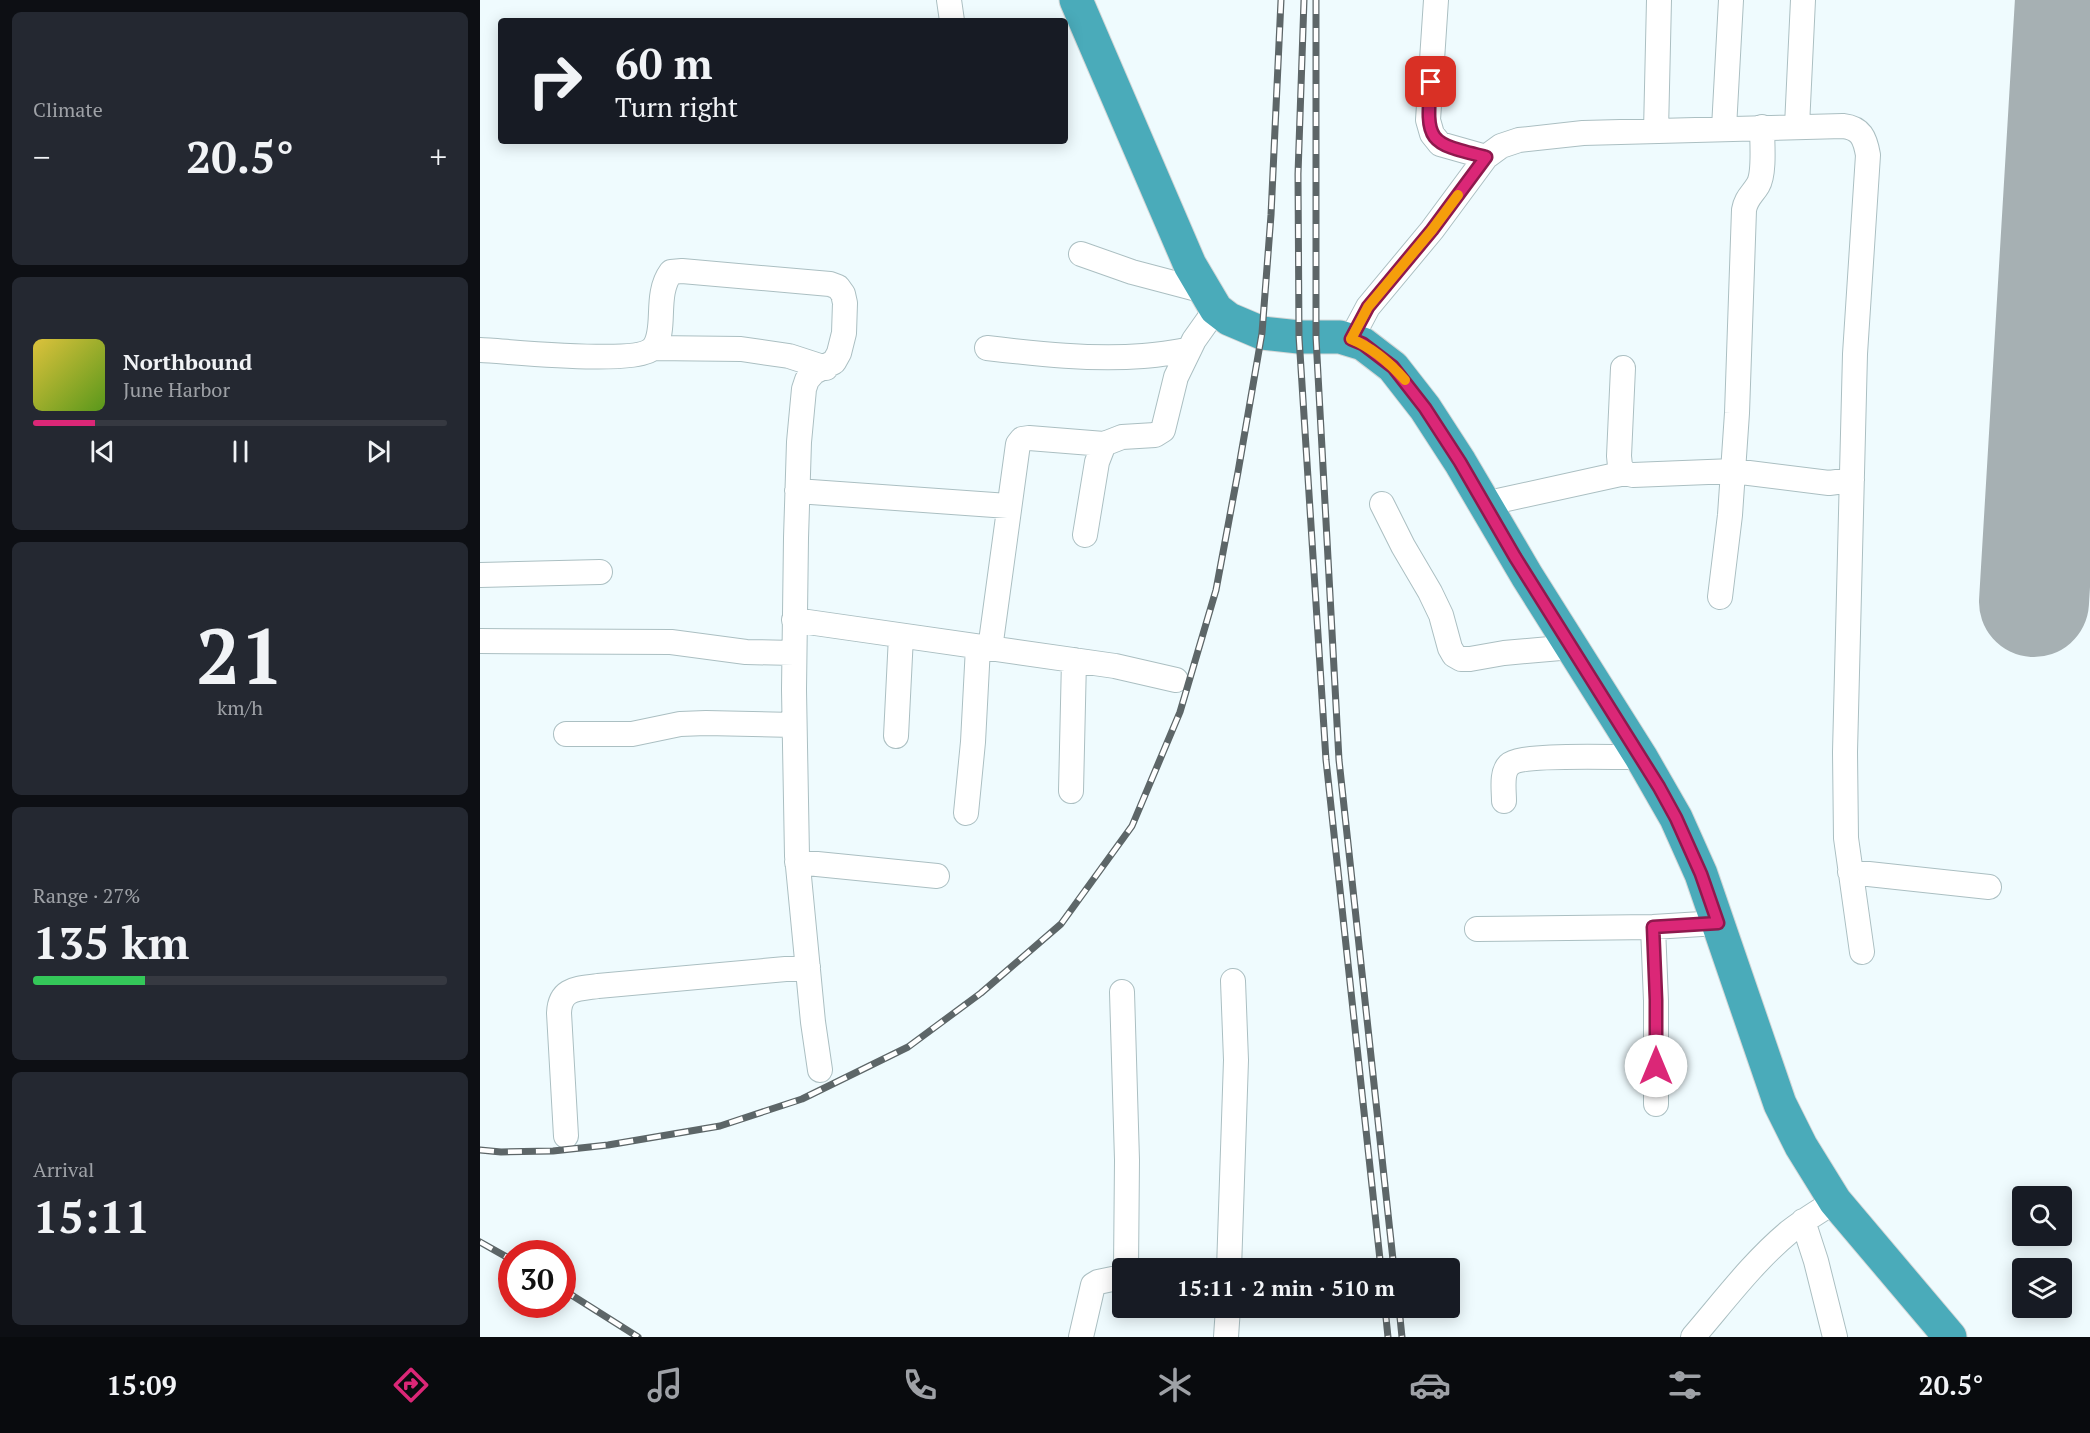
<!DOCTYPE html>
<meta charset="utf-8">
<style>
:root{--surface:#171b24;--page:#242831;--text:#f1f3f6;--muted:#9ea1a6;--line:#363941;--accent:#db2777}
body{margin:0;font-family:"PT Serif",serif;background:var(--page);color:var(--text);height:100vh;display:flex;flex-direction:column;font-size:22px;white-space:nowrap}
*{box-sizing:border-box;margin:0}
p{font-size:20px;color:var(--muted)}
.icon{flex:none;width:33px;height:33px;fill:none;stroke:currentColor;stroke-width:2;stroke-linecap:round;stroke-linejoin:round}
.map{position:relative;flex:1;overflow:hidden}
.drawer{display:flex;flex-direction:column;gap:12px;padding:12px;background:#0d0f14;width:480px}
.drawer>*{flex:none}
.hud{position:absolute;left:18px;top:18px;width:570px;height:126px;border-radius:6px;box-shadow:0 3px 15px #0003;background:#171b24;color:var(--text);overflow:hidden}
.controls{position:absolute;left:1532px;top:1186px;display:grid;gap:12px}
.controls a{display:grid;place-items:center;width:60px;height:60px;border-radius:6px;background:var(--surface);box-shadow:0 3px 15px #0003;font-size:30px}
.speed{position:absolute;left:18px;top:1240px;display:flex;gap:12px;font-size:30px;font-weight:700;text-align:center}
.speed>*{display:grid;place-content:center;width:78px;height:78px;border-radius:50%;background:var(--surface);box-shadow:0 3px 15px #0003;line-height:1}
.speed .limit{border:9px solid #d22;background:#fff;color:#111}
.pin{position:absolute;display:grid;place-items:center;width:51px;height:51px;color:#fff;margin:-26px;border-radius:12px;box-shadow:0 3px 9px #0006}
.me{position:absolute;width:66px;margin:-33px;rotate:0deg;stroke-linejoin:round;filter:drop-shadow(0 0 4px #0008)}
.turn{display:flex;align-items:center;gap:21px;height:126px;padding:0 18px;font-size:27px}
.turn .icon{width:78px;height:78px;stroke-width:2.5}
.turn b{display:block;font-size:42px;line-height:51px}
.big{font-size:45px;font-weight:700;line-height:1.1}
.drawer .card{flex:1;display:flex;flex-direction:column;justify-content:center;gap:9px;min-width:0;padding:0 21px;border-radius:9px;background:var(--page)}
.drawer .dial{align-items:center;gap:0}
.dial b{font-size:78px;line-height:1}
.song{display:flex;align-items:center;gap:18px}
.cover{width:72px;height:72px;border-radius:9px;background:linear-gradient(135deg,hsl(50 70% 55%),hsl(90 70% 35%))}
.played{height:6px;border-radius:3px;background:linear-gradient(90deg,var(--accent) 15%,var(--line) 15%)}
.keys{display:flex;justify-content:space-around;direction:ltr}
.heat{display:flex;justify-content:space-between;align-items:center;font-size:33px;direction:ltr}
.charge{height:9px;border-radius:4px;background:linear-gradient(90deg,#34c759 27%,var(--line) 0)}
.trip{position:absolute;left:632px;top:1258px;width:348px;height:60px;border-radius:6px;background:var(--surface);box-shadow:0 3px 15px #0003;font-weight:700;line-height:60px;text-align:center}
.menu{display:flex;height:96px;justify-content:space-around;align-items:center;background:#090b0e;color:var(--muted)}
.menu .icon{width:42px;height:42px}
.menu .current{color:var(--accent)}
.menu b{font-size:27px;color:var(--text)}
main{display:flex;flex:1;min-height:0}
.map>svg:first-child{display:block}
</style>
<main>
<section class="drawer">
<div class="card"><p>Climate</p>
<div class="heat"><a>−</a><b class="big">20.5°</b><a>+</a></div>
</div>
<div class="card">
<div class="song"><i class="cover"></i><div><b>Northbound</b><p>June Harbor</p></div></div>
<div class="played"></div>
<div class="keys"><svg class="icon" aria-label="previous" viewBox="0 0 24 24"><path d="M18 5L8 12l10 7zM5 5v14"/></svg><svg class="icon" aria-label="pause" viewBox="0 0 24 24"><path d="M8 5v14M16 5v14"/></svg><svg class="icon" aria-label="next" viewBox="0 0 24 24"><path d="M6 5l10 7-10 7zM19 5v14"/></svg></div>
</div>
<div class="card dial"><b>21</b><p>km/h</p></div>
<div class="card"><p>Range · 27%</p><b class="big">135 km</b><div class="charge"></div></div>
<div class="card"><p>Arrival</p><b class="big">15:11</b></div>
</section>
<div class="map">
<svg width="1610" height="1337" viewBox="0 0 1610 1337">
<rect width="100%" height="100%" fill="#effbfe"/>
<g fill="none" stroke-linecap="round" stroke-linejoin="round">
<path stroke="#a6b0b3" stroke-width="110" d="M 1554,602 L 1590,0"/>
<defs>
<path id="minor" d="M 469,0 L 472,21
M 956,0 L 948,120 L 952,134 L 960,144 L 1006,157
M 1317,126 L 1323,0
M 1244,128 L 1251,0
M 1176,131 L 1179,0
M 601,254 L 652,272 L 724,291
M 871,339 L 888,307 L 952,230 L 1006,157 L 1021,146 L 1039,140 L 1103,133 L 1363,126 C 1381,128 1385,138 1388,155 L 1375,354 L 1365,752 L 1366,838 L 1382,952
M 173,348 L 261,349 L 309,356 L 346,368
M 507,348 C 558,354 612,360 663,356 C 678,355 694,352 709,350
M 0,350 C 28,351 159,366 174,347 C 187,329 174,295 191,272 L 202,271 L 350,284 L 358,287 L 363,294 L 365,303 L 364,333 L 359,353 L 354,362 L 334,372 L 327,380 L 324,389 L 319,442 L 316,538 L 314,690 L 317,856 L 333,1022 L 340,1070
M 1143,368 L 1139,456 L 1140,466 L 1145,473 L 1153,475 L 1253,471 L 1349,483 L 1372,480
M 317,491 L 528,506
M 902,504 L 923,546 L 950,592 L 961,615 L 970,648 L 974,655 L 981,659 L 990,659 L 1024,653 L 1092,647
M 1004,504 L 1145,473
M 605,535 L 617,462 L 624,444 L 642,437 L 675,435 L 683,430 L 696,377 L 714,340 L 736,309
M 0,575 L 120,572
M 1240,597 L 1250,515 L 1257,413 L 1264,210 C 1266,198 1272,195 1278,185 C 1285,173 1282,141 1282,127
M 314,620 L 635,666 L 696,680
M 0,641 L 191,642 L 266,652 L 314,653
M 510,649 L 538,444 L 542,439 L 549,438 L 624,444
M 86,734 L 152,734 L 200,724 L 226,723 L 314,725
M 416,736 L 421,636
M 591,791 L 594,660
M 1024,801 C 1024,790 1021,773 1029,765 C 1041,753 1139,758 1161,757
M 486,813 L 493,742 L 498,647
M 317,862 L 457,876
M 1370,872 L 1509,887
M 1173,927 L 1176,1001 L 1176,1104
M 997,929 L 1173,927 L 1238,923
M 642,992 L 647,1160 L 646,1269
M 86,1136 L 79,1013 C 80,988 97,989 118,986 L 328,967
M 1323,1221 L 1336,1261 L 1355,1337
M 749,1269 L 756,1060 L 753,981
M 601,1337 L 613,1285 L 618,1282 L 642,1277
M 746,1337 L 748,1308
M 1213,1337 C 1244,1301 1273,1262 1309,1232 C 1324,1220 1340,1211 1355,1201"/>
<path id="highway" d="M 596,0 L 710,265 L 736,309 L 749,319 L 782,333 L 819,337 L 860,337 L 883,344 L 913,367 L 945,408 L 980,462 L 1047,576 L 1161,757 L 1196,818 L 1221,874 L 1300,1104 L 1321,1146 L 1355,1201 L 1470,1337"/>
</defs>
<use href="#minor" stroke="#abbfc2" stroke-width="26"/>
<use href="#highway" stroke="#d5d7d7" stroke-width="35"/>
<use href="#minor" stroke="#fff" stroke-width="24"/>
<use href="#highway" stroke="#4aabba" stroke-width="33"/>
<defs>
<path id="rail" d="M 824,0 L 818,174 L 819,337 L 846,760 L 901,1269
M 836,0 L 836,338 L 859,760 L 914,1269
M 0,1150 L 21,1152 L 73,1151 L 128,1145 L 240,1126 L 322,1099 L 428,1047 L 501,993 L 581,924 L 652,826 L 700,712 L 736,590 L 758,472 L 782,333 L 791,215 L 801,0
M 0,1242 L 32,1260
M 82,1289 L 158,1337
M 905,1308 L 908,1337
M 919,1308 L 922,1337"/>
</defs>
<use href="#rail" stroke="#5d6668" stroke-width="7"/>
<use href="#rail" stroke="#fff" stroke-width="4.5" stroke-dasharray="14" stroke-linecap="butt"/>
</g>
<g fill="none" stroke-linecap="round" stroke-linejoin="round">
<defs>
<path id="route" d="M 951,82 C 945,143 949,143 1006,157 L 952,230 L 888,307 L 871,339 L 883,344 L 913,367 L 945,408 L 980,462 L 1035,557 L 1179,787 L 1196,818 L 1221,874 L 1238,923 L 1173,927 L 1176,1000 L 1176,1066"/>
</defs>
<use href="#route" stroke="#8e194d" stroke-width="15"/>
<use href="#route" stroke="#db2777" stroke-width="10"/>
<path stroke="#f59e0b" stroke-width="10" d="M 925,380 C 910,363 893,348 871,339 L 888,307 L 952,230 L 978,195"/>
</g>
</svg>
<div class="controls">
<a><svg class="icon" aria-label="search" viewBox="0 0 24 24"><circle cx="10" cy="10" r="6"/><path d="M15 15l6 6"/></svg></a>
<a><svg class="icon" aria-label="layers" viewBox="0 0 24 24"><path d="M12 4l9 5-9 5-9-5zM3 14l9 5 9-5"/></svg></a>
</div>
<div class="speed"><div class="limit">30</div></div>
<div class="pin" style="left:951px;top:82px;background:#d93025"><svg class="icon" aria-label="arrive" viewBox="0 0 24 24"><path d="M6 21V4h12l-3 4 3 4H6"/></svg></div>
<svg class="me" style="left:1176px;top:1066px" viewBox="-20 -20 40 40"><circle r="19" fill="#fff"/><path d="M0-13L10 11 0 6-10 11z" fill="#db2777"/></svg>
<div class="trip">15:11 · 2 min · 510 m</div>
<div class="hud">
<div class="turn"><svg class="icon" aria-label="right" viewBox="0 0 24 24"><path d="M7 20v-9h11M14 6l5 5-5 5"/></svg><div><b>60 m</b>Turn right</div></div>
</div>
</div>
</main>
<nav class="menu">
<b>15:09</b>
<svg class="icon current" aria-label="directions" viewBox="0 0 24 24"><path d="M12 3l9 9-9 9-9-9zM9 14v-3h6M13 9l2 2-2 2"/></svg>
<svg class="icon" aria-label="music" viewBox="0 0 24 24"><path d="M9 18V5l10-2v13"/><circle cx="6" cy="18" r="3"/><circle cx="16" cy="16" r="3"/></svg>
<svg class="icon" aria-label="phone" viewBox="0 0 24 24"><path d="M5 4h4l2 5-3 2q2 4 5 5l2-3 5 2v4C11 20 4 13 5 4z"/></svg>
<svg class="icon" aria-label="climate" viewBox="0 0 24 24"><path d="M12 3v18M4 7l16 10M4 17L20 7"/></svg>
<svg class="icon" aria-label="car" viewBox="0 0 24 24"><path d="M5 17H2v-5l4-1 3-4h7l3 4 3 1v5h-3M9 17h6M6 11h13"/><circle cx="7" cy="17" r="2"/><circle cx="17" cy="17" r="2"/></svg>
<svg class="icon" aria-label="filters" viewBox="0 0 24 24"><path d="M4 7h16M4 17h16"/><circle cx="9" cy="7" r="2"/><circle cx="15" cy="17" r="2"/></svg>
<b>20.5°</b>
</nav>
